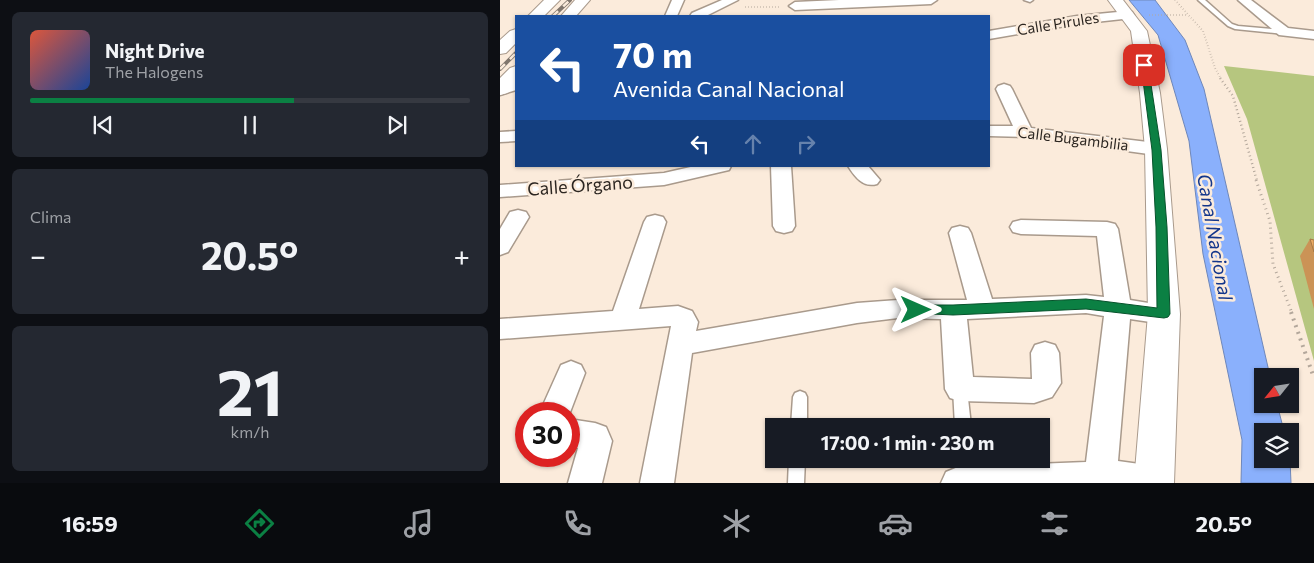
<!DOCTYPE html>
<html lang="es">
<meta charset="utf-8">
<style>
:root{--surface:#171b24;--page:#242831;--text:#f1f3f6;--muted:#9ea1a6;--line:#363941;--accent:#0b8043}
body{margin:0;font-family:Commissioner,sans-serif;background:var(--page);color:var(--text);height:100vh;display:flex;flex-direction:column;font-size:19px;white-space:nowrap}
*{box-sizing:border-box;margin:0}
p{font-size:16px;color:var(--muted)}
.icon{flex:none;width:28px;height:28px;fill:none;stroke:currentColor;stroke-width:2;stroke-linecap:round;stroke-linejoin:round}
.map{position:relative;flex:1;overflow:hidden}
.panel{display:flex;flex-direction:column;gap:12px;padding:12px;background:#0d0f14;width:500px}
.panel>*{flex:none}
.banner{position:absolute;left:15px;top:15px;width:475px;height:152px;border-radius:0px;box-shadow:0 1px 4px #0004;background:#1a4fa0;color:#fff;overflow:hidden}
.needle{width:32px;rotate:240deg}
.fabs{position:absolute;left:754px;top:368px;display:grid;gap:10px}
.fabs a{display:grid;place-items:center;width:45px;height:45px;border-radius:0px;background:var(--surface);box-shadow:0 1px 4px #0004;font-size:25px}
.speed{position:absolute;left:15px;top:402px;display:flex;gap:10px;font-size:25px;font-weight:700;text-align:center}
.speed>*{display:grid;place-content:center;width:65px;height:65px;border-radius:50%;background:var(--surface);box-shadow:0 1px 4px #0004;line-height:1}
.speed .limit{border:8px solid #d22;background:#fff;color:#111}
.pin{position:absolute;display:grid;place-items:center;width:42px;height:42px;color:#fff;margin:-21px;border-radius:10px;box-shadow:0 2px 8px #0006}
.me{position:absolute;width:55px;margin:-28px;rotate:90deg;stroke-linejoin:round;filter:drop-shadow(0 0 4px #0008)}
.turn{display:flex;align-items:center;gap:18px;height:105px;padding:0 15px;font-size:22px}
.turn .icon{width:65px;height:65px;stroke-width:2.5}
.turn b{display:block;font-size:35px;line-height:42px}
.lanes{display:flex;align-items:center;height:48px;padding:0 15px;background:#0003;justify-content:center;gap:25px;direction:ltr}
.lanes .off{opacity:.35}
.big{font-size:38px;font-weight:700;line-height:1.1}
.panel .tile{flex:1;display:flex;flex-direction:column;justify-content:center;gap:8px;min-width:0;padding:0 18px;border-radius:8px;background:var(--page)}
.panel .dial{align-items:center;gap:0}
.dial b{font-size:65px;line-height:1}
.song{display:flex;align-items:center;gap:15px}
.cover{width:60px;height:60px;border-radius:8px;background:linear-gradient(135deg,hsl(10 70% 55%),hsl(220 70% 35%))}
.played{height:5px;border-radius:2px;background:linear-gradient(90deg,var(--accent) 60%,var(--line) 60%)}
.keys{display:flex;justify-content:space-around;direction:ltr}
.heat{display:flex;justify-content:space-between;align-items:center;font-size:28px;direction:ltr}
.trip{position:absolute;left:265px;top:418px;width:285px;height:50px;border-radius:0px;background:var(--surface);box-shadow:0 1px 4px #0004;font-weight:700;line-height:50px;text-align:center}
.tabs{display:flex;height:80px;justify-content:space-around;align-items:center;background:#090b0e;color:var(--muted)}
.tabs .icon{width:35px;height:35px}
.tabs .selected{color:var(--accent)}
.tabs b{font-size:22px;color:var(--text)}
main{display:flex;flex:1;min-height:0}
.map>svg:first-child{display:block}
</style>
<main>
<section class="panel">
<div class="tile">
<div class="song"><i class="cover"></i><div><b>Night Drive</b><p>The Halogens</p></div></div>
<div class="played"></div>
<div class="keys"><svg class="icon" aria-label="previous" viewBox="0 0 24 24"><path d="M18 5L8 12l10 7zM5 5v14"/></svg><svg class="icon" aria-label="pause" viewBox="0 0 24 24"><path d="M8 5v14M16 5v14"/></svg><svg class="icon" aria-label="next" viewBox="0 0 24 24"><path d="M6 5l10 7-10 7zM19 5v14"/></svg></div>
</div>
<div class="tile"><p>Clima</p>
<div class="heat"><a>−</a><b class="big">20.5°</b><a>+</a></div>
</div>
<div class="tile dial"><b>21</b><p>km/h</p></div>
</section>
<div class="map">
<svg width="814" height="483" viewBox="0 0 814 483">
<rect width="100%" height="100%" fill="#fbebdb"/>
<path fill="#b6c67f" d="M 724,66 L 814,76 L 814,361 L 747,119 Z"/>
<path fill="#8ab0fc" stroke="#6e87ba" d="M 629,0 L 655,0 L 685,40 L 704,89 L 770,376 L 762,376 L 762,404 L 777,404 L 784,431 L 762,431 L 762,459 L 790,459 L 791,483 L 741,483 L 742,440 L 703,254 L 689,141 L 658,35 Z"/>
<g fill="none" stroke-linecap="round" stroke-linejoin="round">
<defs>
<path id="service" d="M 524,0 L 533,0 L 530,2 Z
M 698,0 L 705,0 L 732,24 L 738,26 L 784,30 L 787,32 L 784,34 L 735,29 L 728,26 Z
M 460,383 L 465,385 L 467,389 L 471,426 L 455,426 L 453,389 L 455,385 Z
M 300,391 L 305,393 L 307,397 L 307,426 L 291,426 L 293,397 L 295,393 Z
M 289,459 L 305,459 L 304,483 L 288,483 Z
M 458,459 L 474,459 L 475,483 L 461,483 Z"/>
<path id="minor" d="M 172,0 L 184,0 L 177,16 L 165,16 Z
M 222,0 L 238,0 L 206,16 L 190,16 L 192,13 Z
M 339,0 L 437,0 L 431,4 L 295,10 L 289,6 L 295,2 Z
M 738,0 L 751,0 L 788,28 L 814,31 L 814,39 L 779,35 Z
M 628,11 L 632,12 L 634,15 L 632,18 L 577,24 L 489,39 L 489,31 L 577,16 Z
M 16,80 L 16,90 L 0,95 L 0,85 Z
M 504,84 L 510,86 L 512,89 L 531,128 L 656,143 L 663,145 L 665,149 L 663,153 L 656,155 L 524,137 L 489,136 L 489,126 L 513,126 L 496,89 L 498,86 Z
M 16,131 L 16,141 L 0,142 L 0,132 Z
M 195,166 L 231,166 L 229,170 L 164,185 L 0,197 L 0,185 L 164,173 Z
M 271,166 L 291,166 L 295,226 L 292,231 L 284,233 L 276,231 L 273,226 Z
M 348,166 L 368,166 L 380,180 L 377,184 C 363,188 355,177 348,166 Z
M 18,210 L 26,212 L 29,217 L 8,252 L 0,255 L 0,229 L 10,212 Z
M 155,215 L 163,217 L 166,222 L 139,309 L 178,306 L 192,311 L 198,322 L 196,331 L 357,303 L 398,300 L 467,300 L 449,233 L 452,228 L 460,226 L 468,228 L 471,233 L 492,299 L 586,295 L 604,297 L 597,236 L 521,234 L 513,232 L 510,227 L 513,222 L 521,220 L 607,222 L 615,224 L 618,229 L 630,300 L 673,307 L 677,314 L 673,321 L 664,324 L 630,319 L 618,461 L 654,466 L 666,471 L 670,483 L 441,483 L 446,472 L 458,467 L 586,462 L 604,316 L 586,313 L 467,319 L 473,377 L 532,379 L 531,353 L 535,345 L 545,342 L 555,345 L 559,353 L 561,383 L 552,397 L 534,403 L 460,401 L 450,398 L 445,389 L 441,319 L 398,318 L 357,323 L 192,353 L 174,483 L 140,483 L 171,326 L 0,339 L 0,319 L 113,311 L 144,222 L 147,217 Z
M 71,361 L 81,365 L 85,373 L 69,415 L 39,414 L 61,365 Z
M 69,419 L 95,423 L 106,427 L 112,441 L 102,483 L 68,483 L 78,448 L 69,447 Z"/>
<path id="tertiary" d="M 608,0 L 623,0 L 647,31 L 660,93 L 667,149 L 680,314 L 674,483 L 634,483 L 648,314 L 645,149 L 640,93 L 631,31 Z"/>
<path id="secondary" d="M 44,0 L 60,0 L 44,16 L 28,16 Z
M 75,0 L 90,0 L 76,16 L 61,16 Z
M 16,29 L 16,43 L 6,53 L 0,54 L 0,40 L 10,31 Z
M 16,66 L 16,83 L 7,93 L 0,95 L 0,78 L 10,68 Z"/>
</defs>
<use href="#service" stroke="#a99a8c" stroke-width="3"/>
<use href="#minor" stroke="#a99a8c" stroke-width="3"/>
<use href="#tertiary" stroke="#a99a8c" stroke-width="2"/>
<use href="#secondary" stroke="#a99a8c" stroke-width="2"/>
<path stroke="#b3a79b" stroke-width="2" stroke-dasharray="0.5 2.5" stroke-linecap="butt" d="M 675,0 L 703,31 L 715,68 L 721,79
M 245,7 L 279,7
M 649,15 L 687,15"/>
<path stroke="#b3a79b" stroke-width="2.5" stroke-dasharray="1 3" stroke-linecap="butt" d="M 720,78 L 733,96 L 757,181"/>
<path stroke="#b3a79b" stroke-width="3" stroke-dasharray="1 4" stroke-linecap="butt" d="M 756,180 L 770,221 L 773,264 L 792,313"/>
<path stroke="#b3a79b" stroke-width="4" stroke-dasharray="2 5" stroke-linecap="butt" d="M 791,312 L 814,378"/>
<use href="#service" fill="#fff" fill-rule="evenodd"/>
<use href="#minor" fill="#fff" fill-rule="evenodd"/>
<use href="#tertiary" fill="#fff" fill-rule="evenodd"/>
<use href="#secondary" fill="#fff" fill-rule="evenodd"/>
<defs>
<path id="rail" d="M 53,16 L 70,0
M 0,69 L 16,53"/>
</defs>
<use href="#rail" stroke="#80766d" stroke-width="4"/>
<use href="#rail" stroke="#fbebdb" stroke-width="2.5" stroke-dasharray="7" stroke-linecap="butt"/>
</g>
<path fill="#cb9356" d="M 810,239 L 814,240 L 814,309 L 800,256 Z"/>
<path fill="#ecab64" stroke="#a57846" d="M 810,239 L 814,240 L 814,252 Z"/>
<path fill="#0b8043" stroke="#07532c" d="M 644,62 L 648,65 L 661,150 L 667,227 L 670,314 L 668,317 L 664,318 L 586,309 L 453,315 L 411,313 L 410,310 L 411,306 L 416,305 L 453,305 L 586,299 L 657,308 L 656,227 L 652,150 L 641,65 Z"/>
<g text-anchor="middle" stroke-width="5" stroke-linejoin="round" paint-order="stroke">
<g font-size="15" fill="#2c2621" stroke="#fbebdb">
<text transform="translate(558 24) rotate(-9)" y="5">Calle Pirules</text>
<text transform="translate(573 139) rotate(7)" y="5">Calle Bugambilia</text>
</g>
<g font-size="18" fill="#2c2621" stroke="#fbebdb">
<text transform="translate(80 186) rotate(-4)" y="6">Calle Órgano</text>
</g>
<g font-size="19" font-style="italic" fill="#13368b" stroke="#fbebdb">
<text transform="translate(715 237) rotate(80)" y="7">Canal Nacional</text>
</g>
</g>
</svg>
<div class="fabs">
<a><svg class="needle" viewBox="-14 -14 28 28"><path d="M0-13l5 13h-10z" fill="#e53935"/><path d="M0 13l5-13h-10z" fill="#9ea1a6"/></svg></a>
<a><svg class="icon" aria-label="layers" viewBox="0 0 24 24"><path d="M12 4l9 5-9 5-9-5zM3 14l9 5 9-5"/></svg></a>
</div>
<div class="speed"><div class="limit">30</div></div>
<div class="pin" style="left:644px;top:65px;background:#d93025"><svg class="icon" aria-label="arrive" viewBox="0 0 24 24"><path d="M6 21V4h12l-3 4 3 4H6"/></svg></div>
<svg class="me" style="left:416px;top:310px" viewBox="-20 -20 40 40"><path d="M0-17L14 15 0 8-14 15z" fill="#0b8043" stroke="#fff" stroke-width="4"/></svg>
<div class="trip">17:00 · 1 min · 230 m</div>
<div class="banner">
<div class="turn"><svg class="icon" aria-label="left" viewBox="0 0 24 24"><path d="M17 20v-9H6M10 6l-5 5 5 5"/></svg><div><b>70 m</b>Avenida Canal Nacional</div></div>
<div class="lanes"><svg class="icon" aria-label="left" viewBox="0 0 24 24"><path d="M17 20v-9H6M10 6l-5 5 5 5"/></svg><svg class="icon off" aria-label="ahead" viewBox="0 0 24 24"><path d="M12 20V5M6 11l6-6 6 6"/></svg><svg class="icon off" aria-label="right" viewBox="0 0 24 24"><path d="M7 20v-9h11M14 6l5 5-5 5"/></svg></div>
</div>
</div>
</main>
<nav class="tabs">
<b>16:59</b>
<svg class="icon selected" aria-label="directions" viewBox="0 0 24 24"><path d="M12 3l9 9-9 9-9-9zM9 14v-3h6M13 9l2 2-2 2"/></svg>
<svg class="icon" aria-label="music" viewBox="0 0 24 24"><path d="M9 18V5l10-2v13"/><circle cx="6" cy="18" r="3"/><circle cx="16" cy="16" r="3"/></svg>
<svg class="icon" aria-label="phone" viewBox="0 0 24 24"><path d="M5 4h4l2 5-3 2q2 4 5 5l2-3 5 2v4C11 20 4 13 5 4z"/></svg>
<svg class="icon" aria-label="climate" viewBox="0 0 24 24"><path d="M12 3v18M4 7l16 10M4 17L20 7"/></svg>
<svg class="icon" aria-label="car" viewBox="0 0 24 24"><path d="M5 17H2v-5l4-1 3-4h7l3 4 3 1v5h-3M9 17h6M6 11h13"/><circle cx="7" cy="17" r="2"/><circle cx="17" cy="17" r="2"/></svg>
<svg class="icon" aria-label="filters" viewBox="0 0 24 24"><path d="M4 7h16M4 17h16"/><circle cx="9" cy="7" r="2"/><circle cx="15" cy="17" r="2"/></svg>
<b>20.5°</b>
</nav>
